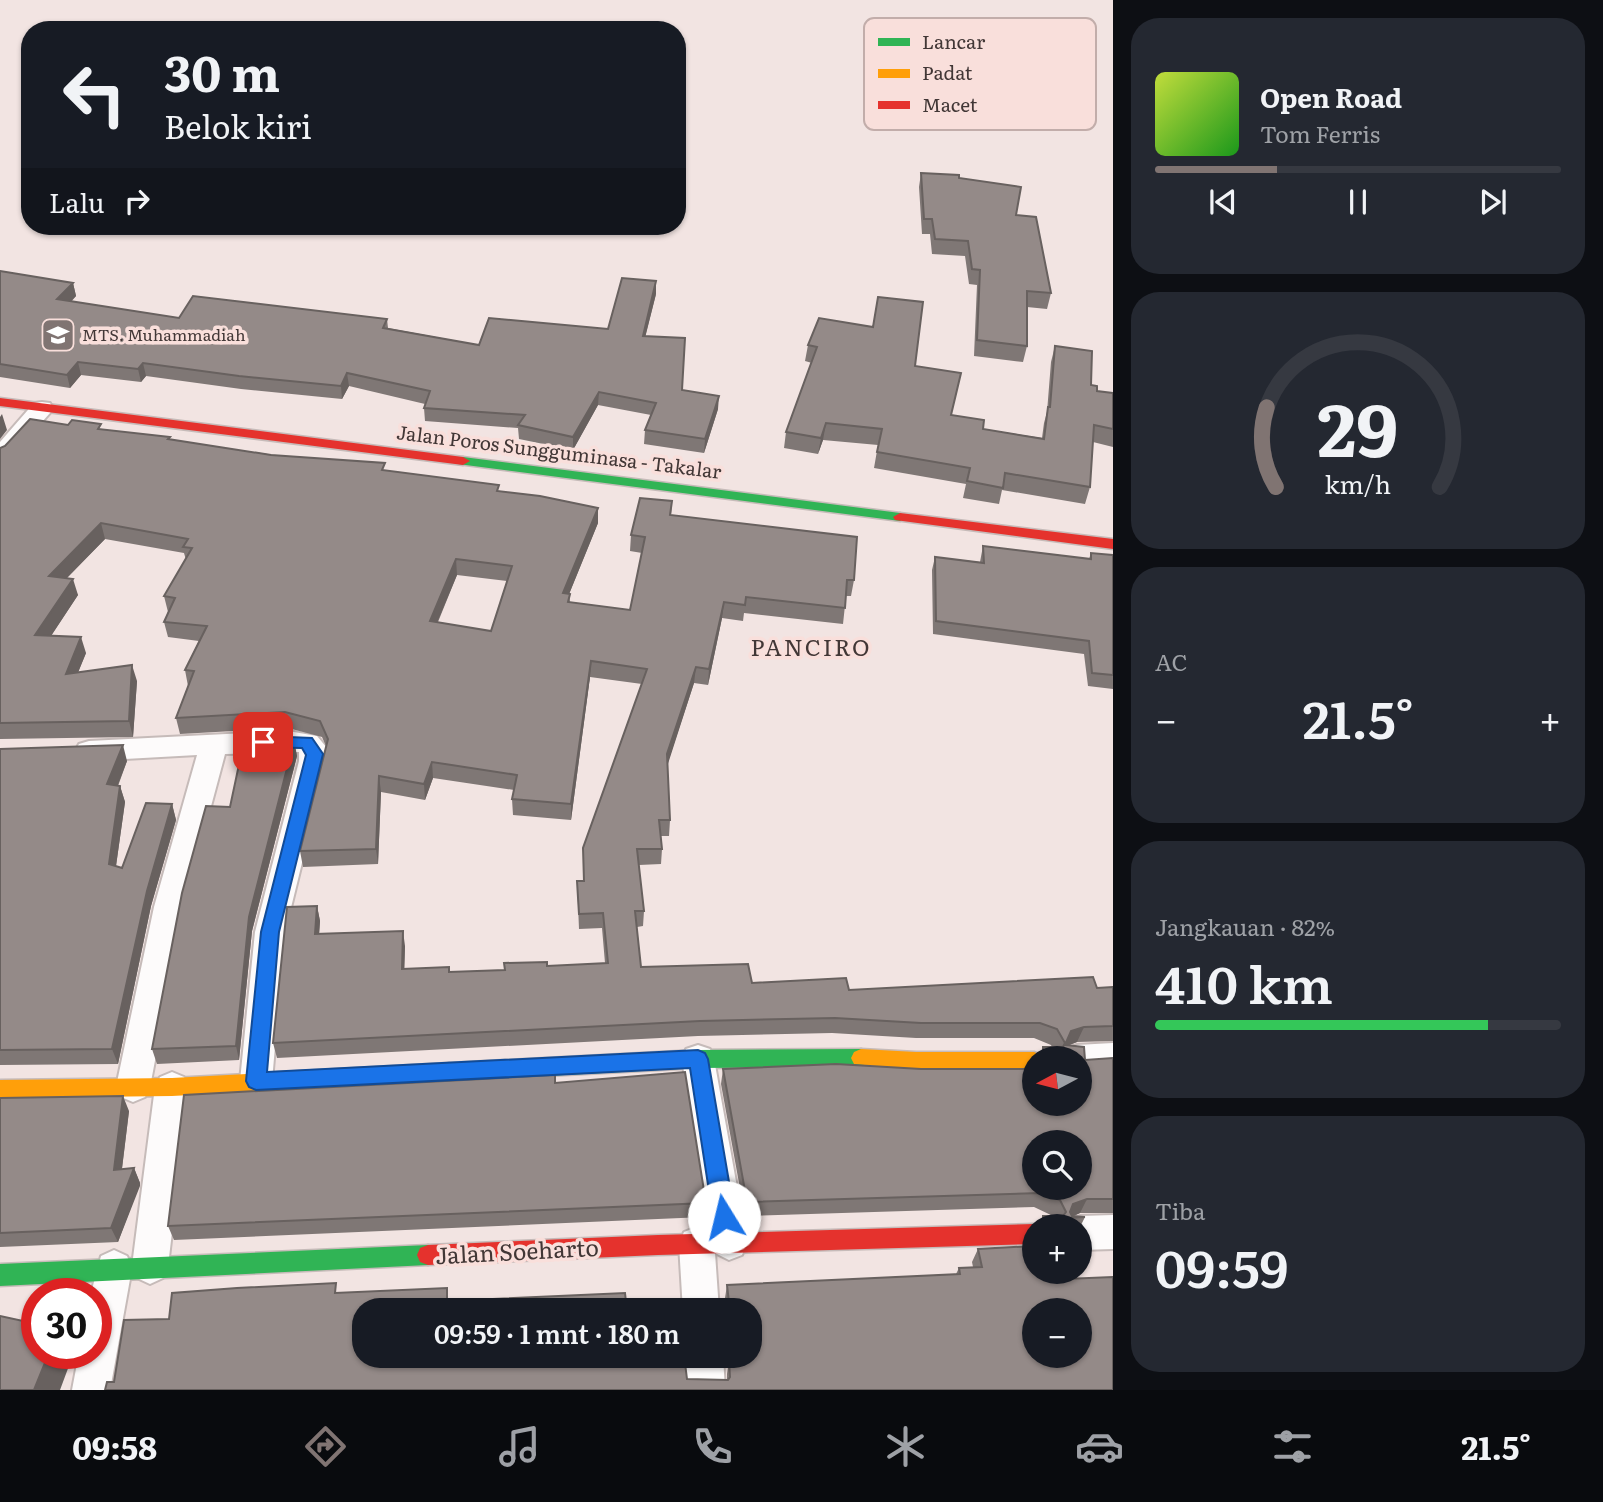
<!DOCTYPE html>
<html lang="id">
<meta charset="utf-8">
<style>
:root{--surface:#171b24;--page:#242831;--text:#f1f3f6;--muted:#9ea1a6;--line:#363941;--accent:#807472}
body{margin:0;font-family:Literata,serif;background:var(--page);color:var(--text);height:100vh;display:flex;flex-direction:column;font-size:26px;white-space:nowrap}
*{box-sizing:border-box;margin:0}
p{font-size:23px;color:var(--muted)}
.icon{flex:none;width:38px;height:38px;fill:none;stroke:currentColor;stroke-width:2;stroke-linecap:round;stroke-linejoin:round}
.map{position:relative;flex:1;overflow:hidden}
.panel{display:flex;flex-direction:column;gap:18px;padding:18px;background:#0d0f14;width:490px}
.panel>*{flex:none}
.hud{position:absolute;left:21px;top:21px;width:665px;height:214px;border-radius:28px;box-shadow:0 2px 5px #0004;background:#171b24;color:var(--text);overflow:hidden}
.needle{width:46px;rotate:263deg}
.buttons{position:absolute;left:1022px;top:1046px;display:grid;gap:14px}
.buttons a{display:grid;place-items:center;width:70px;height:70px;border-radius:50%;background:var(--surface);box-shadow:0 2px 5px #0004;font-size:35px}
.speed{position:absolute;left:21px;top:1278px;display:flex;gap:14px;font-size:35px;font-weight:700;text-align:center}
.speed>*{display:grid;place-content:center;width:91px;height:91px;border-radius:50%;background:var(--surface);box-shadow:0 2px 5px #0004;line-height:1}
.speed .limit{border:10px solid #d22;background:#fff;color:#111}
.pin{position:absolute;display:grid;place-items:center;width:60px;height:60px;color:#fff;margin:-30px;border-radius:14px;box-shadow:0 4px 10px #0006}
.me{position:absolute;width:77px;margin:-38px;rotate:351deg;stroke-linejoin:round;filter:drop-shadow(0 0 5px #0008)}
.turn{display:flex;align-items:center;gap:24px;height:147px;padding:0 28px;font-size:32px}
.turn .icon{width:91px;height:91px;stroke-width:2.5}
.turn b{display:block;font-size:49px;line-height:60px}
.then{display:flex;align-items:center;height:66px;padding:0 28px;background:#0003;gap:14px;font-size:26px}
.big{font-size:52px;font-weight:600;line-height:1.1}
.panel .tile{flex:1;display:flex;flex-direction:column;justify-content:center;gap:10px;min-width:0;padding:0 24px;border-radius:28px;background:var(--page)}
.panel .dial{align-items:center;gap:0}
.dial svg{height:182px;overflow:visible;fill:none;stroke:var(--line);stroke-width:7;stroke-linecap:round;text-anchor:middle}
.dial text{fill:var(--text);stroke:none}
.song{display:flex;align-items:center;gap:21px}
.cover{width:84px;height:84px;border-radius:10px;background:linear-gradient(135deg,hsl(70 70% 55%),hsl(120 70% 35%))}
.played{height:7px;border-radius:4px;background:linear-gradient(90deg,var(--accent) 30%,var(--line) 30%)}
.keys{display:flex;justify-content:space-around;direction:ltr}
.heat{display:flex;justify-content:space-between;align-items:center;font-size:38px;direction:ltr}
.charge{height:10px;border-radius:5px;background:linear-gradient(90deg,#34c759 82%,var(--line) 0)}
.trip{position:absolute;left:352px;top:1298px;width:410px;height:70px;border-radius:28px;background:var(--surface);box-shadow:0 2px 5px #0004;font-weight:600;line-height:70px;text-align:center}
.menu{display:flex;height:112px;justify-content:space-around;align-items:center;background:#090b0e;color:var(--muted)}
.menu .icon{width:49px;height:49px}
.menu .active{color:var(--accent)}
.menu b{font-size:32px;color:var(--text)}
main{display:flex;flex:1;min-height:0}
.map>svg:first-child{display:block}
</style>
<main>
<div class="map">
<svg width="1113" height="1390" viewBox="0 0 1113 1390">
<rect width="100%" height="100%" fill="#f2e4e2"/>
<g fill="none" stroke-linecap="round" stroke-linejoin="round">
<defs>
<path id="street" d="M 42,402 L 50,403 L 53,408 L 50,413 L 8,460 L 0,462 L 0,442 L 34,403 Z
M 288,731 L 317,736 L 327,748 L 327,761 L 285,932 L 272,1081 L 268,1091 L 256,1096 L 244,1091 L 240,1081 L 255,932 L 299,761 L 299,752 L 225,754 L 184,907 L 150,1087 L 145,1097 L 133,1102 L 121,1097 L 116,1087 L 154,907 L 197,755 L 89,761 L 79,758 L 75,751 L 79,744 L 89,741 Z
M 1113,1043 L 1113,1071 L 1080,1073 L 1080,1059 L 1061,1059 L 1065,1049 L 1077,1045 Z
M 698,1045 L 710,1049 L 714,1059 L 747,1243 L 742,1255 L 729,1260 L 715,1253 L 719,1311 L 683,1311 L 679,1244 L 684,1232 L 697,1227 L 709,1232 L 682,1059 L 686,1049 Z
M 172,1072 L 184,1077 L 189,1087 L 168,1266 L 163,1278 L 150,1284 L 137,1278 L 132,1266 L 155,1087 L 160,1077 Z
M 1113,1215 L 1113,1249 L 1080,1250 L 1080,1227 L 1065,1227 L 1067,1221 L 1080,1216 Z
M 114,1250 L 127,1256 L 132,1268 L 110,1390 L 72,1390 L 79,1353 L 96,1353 L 96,1293 L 91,1293 L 101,1256 Z
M 685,1356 L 723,1356 L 725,1390 L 687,1390 Z"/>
<path id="fast" d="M 463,457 L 900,513 L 907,517 L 900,521 L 458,464 L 458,458 Z
M 861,1049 L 868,1052 L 871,1058 L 868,1064 L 861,1067 L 698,1068 L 449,1081 L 442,1078 L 439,1072 L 442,1066 L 449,1063 L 698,1050 Z
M 428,1245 L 436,1248 L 439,1255 L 436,1262 L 428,1265 L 0,1286 L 0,1264 Z"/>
<path id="slow" d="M 861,1049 L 916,1052 L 1034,1052 L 1041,1055 L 1043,1059 L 1034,1059 L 1034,1070 L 916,1070 L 854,1064 L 851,1058 L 854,1052 Z
M 449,1063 L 456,1066 L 459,1072 L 456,1078 L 449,1081 L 172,1096 L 0,1098 L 0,1080 L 172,1078 Z"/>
<path id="jam" d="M 0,398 L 463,457 L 470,461 L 463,465 L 0,406 Z
M 900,513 L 1113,539 L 1113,549 L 895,520 L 893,517 Z
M 1034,1224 L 1041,1227 L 1034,1227 L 1034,1244 L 658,1255 L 428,1265 L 420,1262 L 417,1255 L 420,1248 L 428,1245 L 658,1235 Z"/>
</defs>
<use href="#street" stroke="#c6bbb9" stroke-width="4"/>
<use href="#fast" stroke="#c6bbb9" stroke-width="3"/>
<use href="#slow" stroke="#c6bbb9" stroke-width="3"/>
<use href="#jam" stroke="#c6bbb9" stroke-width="3"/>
<use href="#street" fill="#fdfbfb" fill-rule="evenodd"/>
<use href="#fast" fill="#30b455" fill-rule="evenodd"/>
<use href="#slow" fill="#ff9f0a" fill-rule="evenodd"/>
<use href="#jam" fill="#e5322d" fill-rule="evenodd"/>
</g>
<path fill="#7f7775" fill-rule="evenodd" d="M 921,173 L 959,178 L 1016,215 L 1051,293 L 1047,309 L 1027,307 L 1027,346 L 1023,362 L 974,356 L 977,285 L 969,284 L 965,256 L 932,254 L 930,234 L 922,234 L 919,187 Z
M 0,271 L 73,283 L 76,296 L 71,302 L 179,318 L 387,319 L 388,328 L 479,345 L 608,329 L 656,294 L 645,337 L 682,390 L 718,409 L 704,453 L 644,444 L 645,430 L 651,415 L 598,405 L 573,450 L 519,439 L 518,428 L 425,421 L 424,408 L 425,404 L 349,386 L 342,399 L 241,389 L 146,376 L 141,382 L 81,375 L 70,388 L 0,377 Z
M 808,345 L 915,366 L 951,415 L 983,429 L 1042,438 L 1044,423 L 1047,412 L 1051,362 L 1055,346 L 1097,391 L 1113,393 L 1113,447 L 1093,442 L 1090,487 L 1085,504 L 1002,490 L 999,504 L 963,498 L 966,484 L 874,468 L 878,445 L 823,440 L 818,454 L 784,448 L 786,432 L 812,363 L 805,361 Z
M 103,430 L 170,437 L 170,440 L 385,471 L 598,508 L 598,523 L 569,594 L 570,602 L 630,610 L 642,553 L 630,551 L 631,535 L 672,501 L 671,516 L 854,580 L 851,596 L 846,596 L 843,624 L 744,613 L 743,621 L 722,618 L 708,685 L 694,683 L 667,765 L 670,820 L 669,836 L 661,836 L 662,849 L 661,864 L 639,865 L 644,911 L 643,926 L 637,927 L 641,967 L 752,983 L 849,990 L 1113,987 L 1113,1041 L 1077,1042 L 1067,1046 L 1085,1060 L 1113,1058 L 1113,1213 L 1080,1213 L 1074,1216 L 1085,1217 L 1080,1227 L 1038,1227 L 1043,1216 L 1053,1216 L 1034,1207 L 745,1216 L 721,1084 L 723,1069 L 1034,1104 L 1080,1059 L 1038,1059 L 1043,1047 L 1052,1047 L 1051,1045 L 1034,1038 L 916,1038 L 832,1033 L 698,1036 L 277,1058 L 273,1043 L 317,906 L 320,921 L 319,934 L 405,946 L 404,968 L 449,972 L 505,970 L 547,966 L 605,963 L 602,928 L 579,929 L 577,881 L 583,881 L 583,848 L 642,684 L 590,677 L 571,820 L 513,815 L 512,799 L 514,790 L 433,778 L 425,800 L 381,792 L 378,864 L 303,867 L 300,851 L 326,746 L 322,737 L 288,728 L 180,734 L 176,718 L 188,686 L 185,670 L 199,641 L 168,637 L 164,622 L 168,612 L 164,596 L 186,560 L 184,553 L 105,539 L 67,578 L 78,595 L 51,636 L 86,653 L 78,672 L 137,681 L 133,737 L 0,739 L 0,448 ZM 457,575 L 507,581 L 491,631 L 438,622 Z
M 983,546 L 1089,559 L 1091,553 L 1113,555 L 1113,689 L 1088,686 L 1084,654 L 933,634 L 932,570 L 935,557 L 980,562 Z
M 294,741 L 297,756 L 252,931 L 239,1060 L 157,1064 L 152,1049 L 230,807 Z
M 0,749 L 127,761 L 118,786 L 120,786 L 125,802 L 116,866 L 122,868 L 172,804 L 176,820 L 151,906 L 118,1064 L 0,1065 Z
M 0,1098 L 129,1111 L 122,1169 L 134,1168 L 140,1183 L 118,1242 L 0,1247 Z
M 706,1203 L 704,1217 L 174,1240 L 168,1226 Z
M 978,1249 L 1065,1279 L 1113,1390 L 114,1382 L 169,1319 L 338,1293 L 447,1288 L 448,1301 L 631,1365 L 687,1379 L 727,1380 L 727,1374 L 729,1361 L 732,1361 L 732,1356 L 749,1356 L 749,1311 L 726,1311 L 725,1298 L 727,1285 L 956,1274 L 959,1268 L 973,1267 L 972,1262 Z"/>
<path fill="#68615f" d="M 656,281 L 656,294 L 642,350 L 643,336 Z
M 73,283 L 76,296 L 60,312 L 57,299 Z
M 78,362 L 81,375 L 70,388 L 67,375 Z
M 143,363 L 146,376 L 141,382 L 138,369 Z
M 347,373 L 349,386 L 342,399 L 341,386 Z
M 599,392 L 598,405 L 573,450 L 573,437 Z
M 719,396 L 718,409 L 704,453 L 705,439 Z
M 2,414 L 7,430 L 0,439 L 0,417 Z
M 826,423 L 823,440 L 818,454 L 821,438 Z
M 598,508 L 598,523 L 563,609 L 563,593 Z
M 101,523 L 105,539 L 54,591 L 49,576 Z
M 456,559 L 457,575 L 431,637 L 430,621 Z
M 73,579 L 78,595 L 41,651 L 35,635 Z
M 724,602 L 722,618 L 708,685 L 709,669 Z
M 81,637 L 86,653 L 71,690 L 66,674 Z
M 591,661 L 590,677 L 571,820 L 571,804 Z
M 132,665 L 137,681 L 133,737 L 129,721 Z
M 696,667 L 694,683 L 666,770 L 667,754 Z
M 294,741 L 297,756 L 252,931 L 239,1060 L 236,1046 L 249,917 Z
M 123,745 L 127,761 L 112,800 L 107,784 Z
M 432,762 L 433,778 L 425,800 L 424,784 Z
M 379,776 L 381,792 L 378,864 L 376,849 Z
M 120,786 L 125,802 L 114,880 L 109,864 Z
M 172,804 L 176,820 L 151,906 L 118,1064 L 112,1049 L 147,891 Z
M 317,906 L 320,921 L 318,950 L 315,934 Z
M 403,931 L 405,946 L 404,984 L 402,969 Z
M 1084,1027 L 1077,1042 L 1064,1047 L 1071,1031 Z
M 123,1096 L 129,1111 L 120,1184 L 114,1170 Z
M 134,1168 L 140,1183 L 140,1186 L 118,1242 L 111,1228 Z
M 1087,1199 L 1080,1213 L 1066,1219 L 1073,1204 Z
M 49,1353 L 72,1353 L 73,1355 L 60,1390 L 34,1390 Z"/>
<path fill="#948a88" stroke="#68615f" stroke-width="2" fill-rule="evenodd" d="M 921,173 L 959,175 L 959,178 L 1021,187 L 1016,215 L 1036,217 L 1051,293 L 1027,291 L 1027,346 L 977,340 L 980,270 L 972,269 L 968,241 L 935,239 L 932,219 L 924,219 Z
M 0,271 L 73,283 L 57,299 L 179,318 L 193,296 L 387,319 L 383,328 L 479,345 L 489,318 L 608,329 L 622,278 L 656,281 L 643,336 L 685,338 L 682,390 L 719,396 L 705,439 L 645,430 L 656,403 L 599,392 L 573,437 L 518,425 L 525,415 L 424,408 L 430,391 L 347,373 L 341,386 L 239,376 L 143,363 L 138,369 L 78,362 L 67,375 L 0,364 Z
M 878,297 L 923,302 L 915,366 L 961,373 L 951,415 L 984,420 L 983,429 L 1044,439 L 1048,407 L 1050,407 L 1055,346 L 1092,351 L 1091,385 L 1097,386 L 1097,391 L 1113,393 L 1113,429 L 1094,425 L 1090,487 L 1005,473 L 1003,488 L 967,481 L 970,468 L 877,452 L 882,429 L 826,423 L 821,438 L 786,432 L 817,347 L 808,345 L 819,318 L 873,327 Z
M 30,419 L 68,425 L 72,420 L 101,424 L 98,429 L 170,437 L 168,439 L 271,455 L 385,463 L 382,470 L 499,485 L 497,491 L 540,496 L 598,508 L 563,593 L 570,594 L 568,602 L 630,610 L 645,537 L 631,535 L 640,498 L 672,501 L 670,515 L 857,537 L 854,580 L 847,580 L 845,608 L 746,597 L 745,605 L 724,602 L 709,669 L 696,667 L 667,754 L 670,820 L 659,820 L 662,849 L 637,849 L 644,911 L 635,911 L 641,967 L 748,964 L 752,983 L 846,978 L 849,990 L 1093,977 L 1097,988 L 1113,987 L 1113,1026 L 1084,1027 L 1071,1031 L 1065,1045 L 1084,1047 L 1085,1060 L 1113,1058 L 1113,1199 L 1087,1199 L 1073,1204 L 1070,1212 L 1072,1216 L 1085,1217 L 1048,1219 L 1050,1227 L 1043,1227 L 1043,1216 L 1063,1216 L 1066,1212 L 1060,1200 L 1041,1193 L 747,1202 L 723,1069 L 836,1064 L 921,1069 L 1034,1069 L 1034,1104 L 1080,1104 L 1080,1059 L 1043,1059 L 1043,1047 L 1063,1047 L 1065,1043 L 1057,1029 L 1040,1023 L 921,1023 L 835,1018 L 700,1021 L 273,1043 L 287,907 L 317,906 L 315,934 L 403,931 L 402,969 L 449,967 L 449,972 L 505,970 L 504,963 L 547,962 L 547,966 L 608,963 L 603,913 L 579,914 L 577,881 L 584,881 L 583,848 L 647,669 L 591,661 L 571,804 L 512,799 L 517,775 L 432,762 L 424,784 L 379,776 L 376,849 L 300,851 L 328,739 L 320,721 L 285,712 L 176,718 L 194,671 L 185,670 L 207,626 L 164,622 L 175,598 L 164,596 L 192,548 L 183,547 L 188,539 L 101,523 L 49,576 L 73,579 L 35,635 L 81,637 L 66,674 L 132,665 L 129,721 L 0,723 L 0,448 L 5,446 ZM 456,559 L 512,566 L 491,631 L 430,621 ZM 1034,1143 L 1080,1143 L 1080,1188 L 1034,1188 Z
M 983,546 L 1091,559 L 1091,553 L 1113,555 L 1113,675 L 1092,673 L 1089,641 L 936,621 L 935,557 L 984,563 Z
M 285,739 L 294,741 L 249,917 L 236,1046 L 152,1049 L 182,893 L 206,806 L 230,807 L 244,741 Z
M 123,745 L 107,784 L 120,786 L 109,864 L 122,868 L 146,803 L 172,804 L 147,891 L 112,1049 L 0,1050 L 0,749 Z
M 685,1072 L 706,1203 L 168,1226 L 184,1095 L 555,1075 L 555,1083 Z
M 123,1096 L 114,1170 L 134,1168 L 111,1228 L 0,1233 L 0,1098 Z
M 1034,1246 L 1034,1272 L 1063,1272 L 1065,1279 L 1113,1277 L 1113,1390 L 105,1390 L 107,1382 L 114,1382 L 124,1320 L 169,1319 L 172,1293 L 237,1288 L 336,1283 L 335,1293 L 447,1288 L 447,1301 L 625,1293 L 627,1311 L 364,1311 L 364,1356 L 630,1356 L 631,1365 L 685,1363 L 687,1379 L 728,1380 L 730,1377 L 729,1361 L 736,1361 L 736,1356 L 749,1356 L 749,1311 L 730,1311 L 727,1285 L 960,1274 L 959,1268 L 982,1267 L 978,1249 ZM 1034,1311 L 1080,1311 L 1080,1356 L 1034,1356 Z
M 0,1316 L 37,1324 L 37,1353 L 49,1353 L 34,1390 L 0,1390 Z"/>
<path fill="#1a73e8" stroke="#114b97" stroke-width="2" d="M 263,736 L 312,738 L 323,754 L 279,932 L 267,1072 L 698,1050 L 705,1053 L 708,1059 L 735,1217 L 732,1224 L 724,1227 L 717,1224 L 713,1217 L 690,1068 L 256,1090 L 249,1087 L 246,1081 L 261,932 L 306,755 L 302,748 L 257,747 L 255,742 Z"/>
<defs>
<symbol id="school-square" viewBox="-11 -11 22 22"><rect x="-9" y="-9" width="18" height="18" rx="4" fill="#807472" stroke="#f9dfdb"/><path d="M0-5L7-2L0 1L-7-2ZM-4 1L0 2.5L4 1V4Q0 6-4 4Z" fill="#fff"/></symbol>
</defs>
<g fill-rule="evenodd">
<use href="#school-square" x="39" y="316" width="38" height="38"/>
</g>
<g text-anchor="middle" stroke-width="7" stroke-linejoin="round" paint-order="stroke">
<g font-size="16" fill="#423736" stroke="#f9dfdb" text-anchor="start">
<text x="82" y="341">MTS. Muhammadiah</text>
</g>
<g font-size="19" fill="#423736" stroke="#f9dfdb">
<text transform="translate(559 452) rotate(7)" y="7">Jalan Poros Sungguminasa - Takalar</text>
</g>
<g font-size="23" letter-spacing="2" fill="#423736" stroke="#f9dfdb">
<text x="811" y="656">PANCIRO</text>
</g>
<g font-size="23" fill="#423736" stroke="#f9dfdb">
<text transform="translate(517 1252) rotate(-3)" y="8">Jalan Soeharto</text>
</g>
</g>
<rect x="864" y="18" width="232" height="112" rx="10" fill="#f9dfdb" stroke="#c2adaa" stroke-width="2"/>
<rect x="878" y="38" width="32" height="8" fill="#30b455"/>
<rect x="878" y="69" width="32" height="9" fill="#ff9f0a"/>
<rect x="878" y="101" width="32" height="8" fill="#e5322d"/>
<g font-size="19" fill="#423736">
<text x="922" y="49">Lancar</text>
<text x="922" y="80">Padat</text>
<text x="922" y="112">Macet</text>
</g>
</svg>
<div class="buttons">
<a><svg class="needle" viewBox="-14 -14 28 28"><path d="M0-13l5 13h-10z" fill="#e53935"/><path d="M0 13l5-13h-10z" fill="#9ea1a6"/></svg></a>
<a><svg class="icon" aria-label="search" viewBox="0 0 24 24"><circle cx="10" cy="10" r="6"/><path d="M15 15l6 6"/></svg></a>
<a>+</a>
<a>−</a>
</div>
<div class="speed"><div class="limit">30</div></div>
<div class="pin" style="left:263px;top:742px;background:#d93025"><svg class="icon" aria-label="arrive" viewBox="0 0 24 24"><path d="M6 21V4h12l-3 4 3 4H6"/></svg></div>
<svg class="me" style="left:724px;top:1217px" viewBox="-20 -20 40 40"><circle r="19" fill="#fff"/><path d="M0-13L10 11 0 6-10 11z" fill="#1a73e8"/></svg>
<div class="trip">09:59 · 1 mnt · 180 m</div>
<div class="hud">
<div class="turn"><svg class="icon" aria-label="left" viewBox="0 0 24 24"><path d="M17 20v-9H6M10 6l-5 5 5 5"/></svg><div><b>30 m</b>Belok kiri</div></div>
<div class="then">Lalu<svg class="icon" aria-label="right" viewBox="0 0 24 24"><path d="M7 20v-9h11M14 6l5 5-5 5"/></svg></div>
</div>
</div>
<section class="panel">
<div class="tile">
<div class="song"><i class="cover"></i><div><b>Open Road</b><p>Tom Ferris</p></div></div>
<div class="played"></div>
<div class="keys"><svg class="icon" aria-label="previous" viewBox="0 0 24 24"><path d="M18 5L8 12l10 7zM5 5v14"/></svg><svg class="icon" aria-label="pause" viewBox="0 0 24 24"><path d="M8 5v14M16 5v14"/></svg><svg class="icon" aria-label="next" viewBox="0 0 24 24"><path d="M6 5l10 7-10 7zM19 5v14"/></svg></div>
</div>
<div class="tile dial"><svg viewBox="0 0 100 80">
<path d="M14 69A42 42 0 1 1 86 69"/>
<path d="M14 69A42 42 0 0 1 10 34" stroke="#807472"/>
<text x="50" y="56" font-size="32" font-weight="700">29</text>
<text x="50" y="72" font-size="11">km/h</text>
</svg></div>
<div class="tile"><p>AC</p>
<div class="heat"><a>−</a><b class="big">21.5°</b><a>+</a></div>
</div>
<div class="tile"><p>Jangkauan · 82%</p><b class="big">410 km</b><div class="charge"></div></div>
<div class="tile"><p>Tiba</p><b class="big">09:59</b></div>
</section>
</main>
<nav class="menu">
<b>09:58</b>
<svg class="icon active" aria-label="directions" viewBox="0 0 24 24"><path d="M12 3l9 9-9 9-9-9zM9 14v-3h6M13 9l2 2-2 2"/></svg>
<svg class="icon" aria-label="music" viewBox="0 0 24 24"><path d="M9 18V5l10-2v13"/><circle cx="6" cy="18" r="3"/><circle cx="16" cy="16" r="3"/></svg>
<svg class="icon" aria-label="phone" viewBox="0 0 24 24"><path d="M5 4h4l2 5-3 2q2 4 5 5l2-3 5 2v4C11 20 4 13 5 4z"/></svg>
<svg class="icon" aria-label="climate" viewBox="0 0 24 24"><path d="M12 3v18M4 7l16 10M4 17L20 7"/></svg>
<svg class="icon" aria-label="car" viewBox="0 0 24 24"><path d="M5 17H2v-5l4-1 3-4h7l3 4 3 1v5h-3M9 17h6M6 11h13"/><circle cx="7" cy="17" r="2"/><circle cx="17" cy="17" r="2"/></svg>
<svg class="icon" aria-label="filters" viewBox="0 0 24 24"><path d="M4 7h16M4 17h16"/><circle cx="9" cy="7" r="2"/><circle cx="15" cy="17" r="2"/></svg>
<b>21.5°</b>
</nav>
